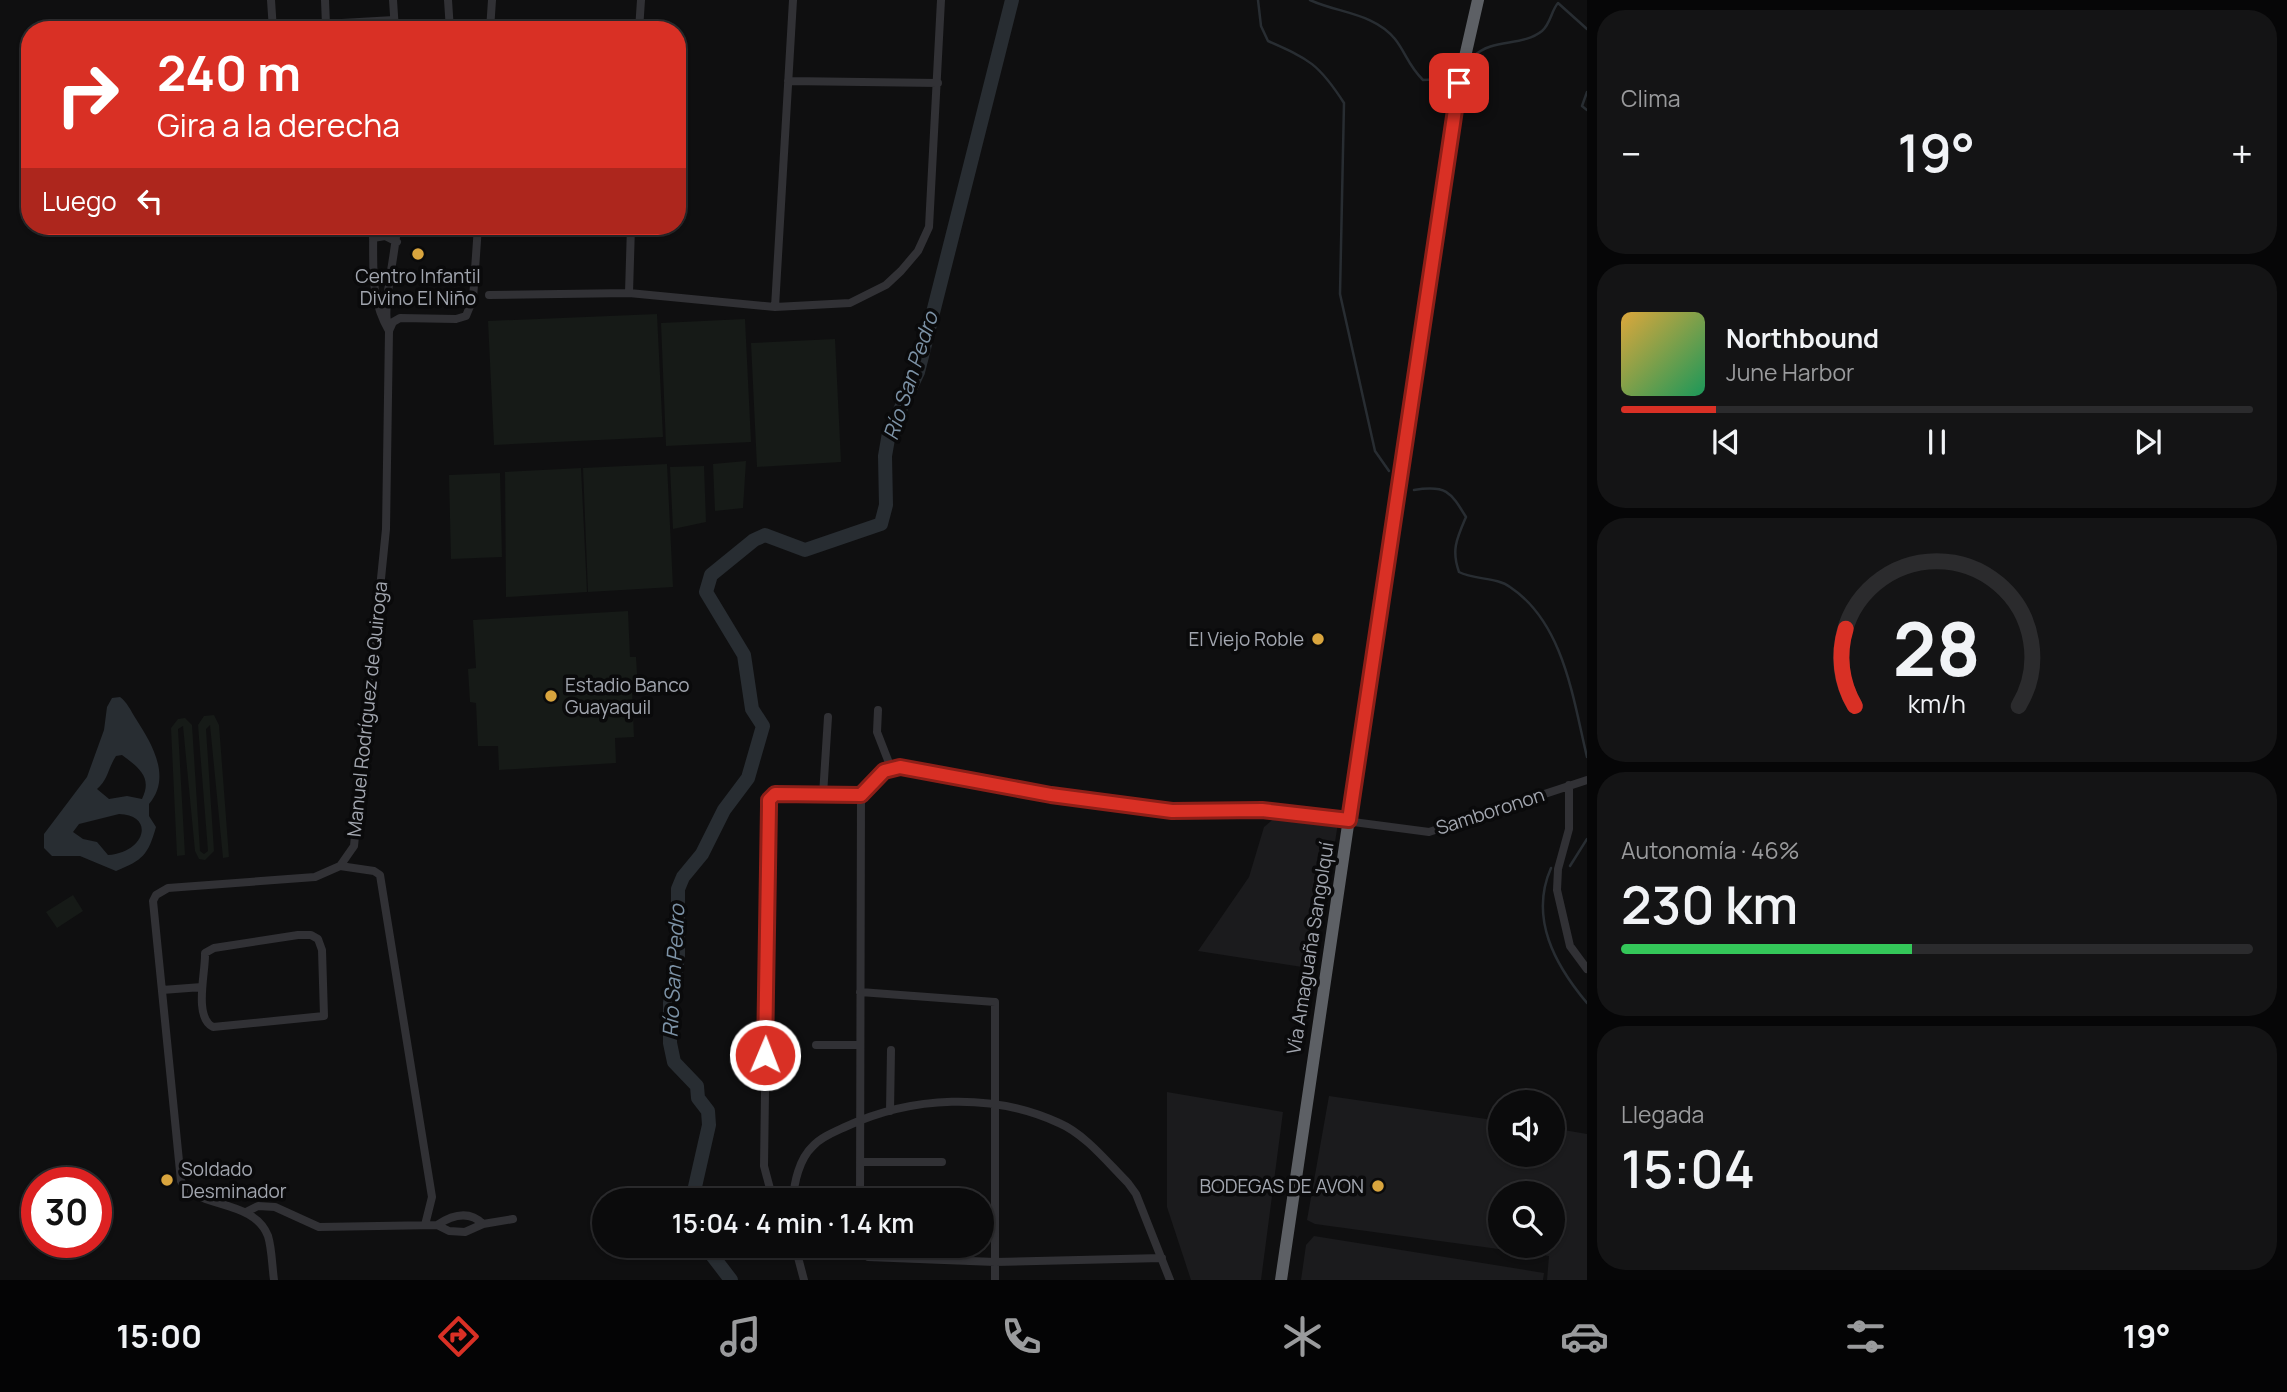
<!DOCTYPE html>
<html lang="es">
<meta charset="utf-8">
<style>
:root{--surface:#0b0b0c;--page:#141415;--text:#f1f3f6;--muted:#9a9b9d;--line:#2b2b2d;--accent:#d93025}
body{margin:0;font-family:Manrope,sans-serif;background:var(--page);color:var(--text);height:100vh;display:flex;flex-direction:column;font-size:26px;white-space:nowrap}
*{box-sizing:border-box;margin:0}
p{font-size:23px;color:var(--muted)}
.icon{flex:none;width:38px;height:38px;fill:none;stroke:currentColor;stroke-width:2;stroke-linecap:round;stroke-linejoin:round}
.map{position:relative;flex:1;overflow:hidden}
.panel{display:flex;flex-direction:column;gap:10px;padding:10px;background:#060607;width:700px}
.panel>*{flex:none}
.banner{position:absolute;left:21px;top:21px;width:665px;height:214px;border-radius:28px;box-shadow:0 2px 5px #0004,0 0 0 2px var(--line);background:#d93025;color:#fff;overflow:hidden}
.fabs{position:absolute;left:1488px;top:1090px;display:grid;gap:14px}
.fabs a{display:grid;place-items:center;width:77px;height:77px;border-radius:50%;background:var(--surface);box-shadow:0 2px 5px #0004,0 0 0 2px var(--line);font-size:35px}
.speed{position:absolute;left:21px;top:1167px;display:flex;gap:14px;font-size:35px;font-weight:700;text-align:center}
.speed>*{display:grid;place-content:center;width:91px;height:91px;border-radius:50%;background:var(--surface);box-shadow:0 2px 5px #0004,0 0 0 2px var(--line);line-height:1}
.speed .limit{border:10px solid #d22;background:#fff;color:#111}
.pin{position:absolute;display:grid;place-items:center;width:60px;height:60px;color:#fff;margin:-30px;border-radius:14px;box-shadow:0 4px 10px #0006}
.me{position:absolute;width:77px;margin:-38px;rotate:1deg;stroke-linejoin:round;filter:drop-shadow(0 0 5px #0008)}
.turn{display:flex;align-items:center;gap:24px;height:147px;padding:0 21px;font-size:32px}
.turn .icon{width:91px;height:91px;stroke-width:2.5}
.turn b{display:block;font-size:49px;line-height:60px}
.then{display:flex;align-items:center;height:66px;padding:0 21px;background:#0003;gap:14px;font-size:26px}
.big{font-size:52px;font-weight:600;line-height:1.1}
.panel .card{flex:1;display:flex;flex-direction:column;justify-content:center;gap:10px;min-width:0;padding:0 24px;border-radius:28px;background:var(--page)}
.panel .dial{align-items:center;gap:0}
.dial svg{height:182px;overflow:visible;fill:none;stroke:var(--line);stroke-width:7;stroke-linecap:round;text-anchor:middle}
.dial text{fill:var(--text);stroke:none}
.song{display:flex;align-items:center;gap:21px}
.cover{width:84px;height:84px;border-radius:10px;background:linear-gradient(135deg,hsl(40 70% 55%),hsl(150 70% 35%))}
.played{height:7px;border-radius:4px;background:linear-gradient(90deg,var(--accent) 15%,var(--line) 15%)}
.keys{display:flex;justify-content:space-around;direction:ltr}
.heat{display:flex;justify-content:space-between;align-items:center;font-size:38px;direction:ltr}
.charge{height:10px;border-radius:5px;background:linear-gradient(90deg,#34c759 46%,var(--line) 0)}
.trip{position:absolute;left:592px;top:1188px;width:402px;height:70px;border-radius:35px;background:var(--surface);box-shadow:0 2px 5px #0004,0 0 0 2px var(--line);font-weight:600;line-height:70px;text-align:center}
.menu{display:flex;height:112px;justify-content:space-around;align-items:center;background:#040405;color:var(--muted)}
.menu .icon{width:49px;height:49px}
.menu .selected{color:var(--accent)}
.menu b{font-size:32px;color:var(--text)}
main{display:flex;flex:1;min-height:0}
.map>svg:first-child{display:block}
</style>
<main>
<div class="map">
<svg width="1587" height="1280" viewBox="0 0 1587 1280">
<rect width="100%" height="100%" fill="#0f0f10"/>
<path fill="#1b1b1d" fill-rule="evenodd" d="M 1278,815 L 1338,823 L 1315,969 L 1198,951 L 1249,877 L 1264,827 Z
M 1167,1092 L 1283,1112 L 1261,1280 L 1191,1280 L 1167,1207 Z
M 1329,1096 L 1500,1121 L 1500,1155 L 1552,1155 L 1552,1128 L 1587,1134 L 1587,1280 L 1547,1280 L 1549,1256 L 1315,1224 L 1307,1220 ZM 1500,1194 L 1552,1194 L 1552,1246 L 1500,1246 Z
M 1314,1236 L 1544,1273 L 1543,1280 L 1301,1280 L 1306,1245 Z"/>
<path fill="#161a17" d="M 657,314 L 663,437 L 494,445 L 488,321 Z
M 745,319 L 751,442 L 666,446 L 661,323 Z
M 835,339 L 841,462 L 757,467 L 751,343 Z
M 746,461 L 743,508 L 715,511 L 713,464 Z
M 667,464 L 673,587 L 588,592 L 583,468 Z
M 704,466 L 706,522 L 673,529 L 670,467 Z
M 581,468 L 587,592 L 506,597 L 505,472 Z
M 500,473 L 502,557 L 451,559 L 449,475 Z
M 628,611 L 630,657 L 636,657 L 638,690 L 632,691 L 634,737 L 615,738 L 616,763 L 499,770 L 498,746 L 478,746 L 476,703 L 470,702 L 468,669 L 476,668 L 473,620 Z
M 214,715 L 219,725 L 229,857 L 223,858 L 210,725 L 206,729 L 214,851 L 205,860 L 199,859 L 195,851 L 183,726 L 178,729 L 185,855 L 177,856 L 171,728 L 178,719 L 185,718 L 192,725 L 200,851 L 204,854 L 208,851 L 198,725 L 204,716 Z
M 73,895 L 83,911 L 57,928 L 46,912 Z"/>
<path fill="#282d32" fill-rule="evenodd" d="M 120,697 C 127,702 131,711 136,719 C 152,744 172,777 149,804 L 149,816 L 156,827 C 148,855 143,860 116,871 L 80,856 L 52,856 L 44,848 L 44,834 L 87,777 L 104,730 L 107,707 L 112,698 ZM 122,755 C 138,767 153,777 142,799 L 127,796 L 109,799 L 97,789 C 108,780 108,768 116,756 ZM 119,814 C 155,815 146,852 108,855 L 97,842 L 83,839 L 73,832 L 79,824 Z"/>
<g fill="none" stroke-linecap="round" stroke-linejoin="round">
<path stroke="#282d32" stroke-width="2.5" d="M 1258,0 L 1261,26 L 1268,41 C 1309,59 1319,64 1344,103 L 1340,294 L 1375,451 L 1389,471
M 1310,0 C 1338,13 1374,13 1395,39 C 1406,53 1408,65 1423,80 L 1443,79
M 1474,56 C 1493,38 1522,47 1542,31 C 1551,23 1551,11 1558,3 L 1587,29
M 1587,92 L 1582,106 L 1587,110
M 1414,490 C 1446,485 1450,491 1466,517 C 1457,538 1451,550 1459,572 C 1474,580 1497,577 1510,587 C 1564,623 1573,699 1587,757
M 1570,866 L 1587,839
M 1551,868 C 1529,918 1555,965 1587,1003"/>
<path stroke="#282d32" stroke-width="14" d="M 692,1200 L 709,1125 L 708,1111 L 698,1098 L 697,1086 L 674,1062 L 670,1043 L 670,1003 L 678,958 L 678,889 L 683,877 L 702,854 L 724,810 L 748,778 L 763,726 L 752,709 L 744,655 L 706,592 L 711,575 L 754,540 L 765,535 L 805,550 L 881,524 L 886,505 L 885,456 L 889,433 L 918,372 L 1012,0
M 705,1246 L 731,1280"/>
<path stroke="#313135" stroke-width="8" d="M 271,0 L 273,30
M 325,0 L 326,25
M 393,0 L 395,30
M 448,0 L 450,30
M 272,27 L 394,20
M 490,30 L 492,0
M 639,30 L 641,0
M 788,81 L 938,83
M 373,226 C 374,264 369,297 389,331
M 373,238 L 385,236 L 397,242
M 629,293 L 631,226
M 489,295 L 629,293 L 775,307 L 850,303 L 886,285 L 901,271 L 918,251 L 929,227 L 941,0
M 775,307 L 793,0
M 387,321 C 383,305 396,250 397,226
M 878,710 L 877,732 L 891,768
M 1569,785 L 1569,829 L 1558,869 L 1557,890 L 1570,946 L 1587,969
M 823,795 L 828,717
M 340,866 L 374,871 L 380,875 L 432,1197 L 425,1225
M 298,935 L 311,935 L 318,939 L 322,950 L 324,1016 L 213,1027 C 193,1017 206,971 205,953 L 214,948 Z
M 162,990 L 202,987
M 860,992 L 995,1002 L 995,1280
M 816,1045 L 859,1045
M 890,1111 L 891,1050
M 860,1162 L 942,1162
M 773,1200 L 764,1166 L 769,799 L 775,794 L 861,795
M 793,1200 C 794,1183 799,1159 813,1146 C 821,1137 834,1132 845,1127 C 911,1096 992,1092 1059,1123 C 1085,1134 1108,1163 1128,1183 L 1136,1194 L 1170,1280
M 860,1200 L 861,795 L 884,771 L 900,767 L 1040,794 L 1172,811 L 1262,810 L 1429,832 L 1587,780
M 246,1212 L 258,1206 L 275,1207 L 319,1227 L 437,1225 L 449,1231 L 465,1232 L 483,1224 L 513,1219
M 437,1225 C 452,1215 469,1210 483,1224
M 795,1246 L 804,1280
M 861,1246 L 868,1257 L 995,1262 L 1162,1258
M 274,1280 C 272,1266 272,1249 268,1236 C 254,1198 194,1209 181,1181 L 153,901 L 156,895 L 168,888 L 315,877 L 340,866 L 354,846 L 386,529 L 389,331 L 393,322 L 400,318 L 456,319 L 466,316 L 473,299 L 478,226"/>
<path stroke="#5d6065" stroke-width="12" d="M 1281,1280 L 1447,153 L 1459,83 L 1478,0"/>
</g>
<g fill="none" stroke-linecap="round" stroke-linejoin="round">
<defs>
<path id="route" d="M 765,1055 L 769,806 L 769,800 L 775,794 L 861,795 L 884,771 L 900,767 L 1051,795 L 1172,811 L 1262,810 L 1349,820 L 1459,83"/>
</defs>
<use href="#route" stroke="#8d1f18" stroke-width="18"/>
<use href="#route" stroke="#d93025" stroke-width="12"/>
</g>
<g fill="#d9a53e" stroke="#0a0a0b" stroke-width="2.5">
<circle cx="418" cy="254" r="7"/>
<circle cx="1318" cy="639" r="7"/>
<circle cx="551" cy="696" r="7"/>
<circle cx="167" cy="1180" r="7"/>
<circle cx="1378" cy="1186" r="7"/>
</g>
<g text-anchor="middle" stroke-width="7" stroke-linejoin="round" paint-order="stroke">
<g font-size="19" fill="#a2a6af" stroke="#0a0a0b" text-anchor="end">
<text x="418" y="283" text-anchor="middle">Centro Infantil<tspan x="418" dy="22">Divino El Niño</tspan></text>
<text x="1304" y="646">El Viejo Roble</text>
<text x="565" y="692" text-anchor="start">Estadio Banco<tspan x="565" dy="22">Guayaquil</tspan></text>
<text x="181" y="1176" text-anchor="start">Soldado<tspan x="181" dy="22">Desminador</tspan></text>
<text x="1364" y="1193">BODEGAS DE AVON</text>
</g>
<g font-size="19" fill="#a2a6af" stroke="#0a0a0b">
<text transform="translate(367 709) rotate(-84)" y="7">Manuel Rodríguez de Quiroga</text>
<text transform="translate(1490 811) rotate(-18)" y="7">Samboronon</text>
<text transform="translate(1310 948) rotate(-81)" y="7">Vía Amaguaña Sangolquí</text>
</g>
<g font-size="21" font-style="italic" fill="#7d93a7" stroke="#0a0a0b">
<text transform="translate(911 376) rotate(-72)" y="7">Río San Pedro</text>
<text transform="translate(674 971) rotate(-87)" y="7">Río San Pedro</text>
</g>
</g>
</svg>
<div class="fabs">
<a><svg class="icon" aria-label="sound" viewBox="0 0 24 24"><path d="M4 9h4l5-4v14l-5-4H4zM17 9q2 3 0 6"/></svg></a>
<a><svg class="icon" aria-label="search" viewBox="0 0 24 24"><circle cx="10" cy="10" r="6"/><path d="M15 15l6 6"/></svg></a>
</div>
<div class="speed"><div class="limit">30</div></div>
<div class="pin" style="left:1459px;top:83px;background:#d93025"><svg class="icon" aria-label="arrive" viewBox="0 0 24 24"><path d="M6 21V4h12l-3 4 3 4H6"/></svg></div>
<svg class="me" style="left:765px;top:1055px" viewBox="-20 -20 40 40"><circle r="17" fill="#d93025" stroke="#fff" stroke-width="3"/><path d="M0-11L8 9 0 5-8 9z" fill="#fff"/></svg>
<div class="trip">15:04 · 4 min · 1.4 km</div>
<div class="banner">
<div class="turn"><svg class="icon" aria-label="right" viewBox="0 0 24 24"><path d="M7 20v-9h11M14 6l5 5-5 5"/></svg><div><b>240 m</b>Gira a la derecha</div></div>
<div class="then">Luego<svg class="icon" aria-label="left" viewBox="0 0 24 24"><path d="M17 20v-9H6M10 6l-5 5 5 5"/></svg></div>
</div>
</div>
<section class="panel">
<div class="card"><p>Clima</p>
<div class="heat"><a>−</a><b class="big">19°</b><a>+</a></div>
</div>
<div class="card">
<div class="song"><i class="cover"></i><div><b>Northbound</b><p>June Harbor</p></div></div>
<div class="played"></div>
<div class="keys"><svg class="icon" aria-label="previous" viewBox="0 0 24 24"><path d="M18 5L8 12l10 7zM5 5v14"/></svg><svg class="icon" aria-label="pause" viewBox="0 0 24 24"><path d="M8 5v14M16 5v14"/></svg><svg class="icon" aria-label="next" viewBox="0 0 24 24"><path d="M6 5l10 7-10 7zM19 5v14"/></svg></div>
</div>
<div class="card dial"><svg viewBox="0 0 100 80">
<path d="M14 69A42 42 0 1 1 86 69"/>
<path d="M14 69A42 42 0 0 1 10 35" stroke="#d93025"/>
<text x="50" y="56" font-size="32" font-weight="700">28</text>
<text x="50" y="72" font-size="11">km/h</text>
</svg></div>
<div class="card"><p>Autonomía · 46%</p><b class="big">230 km</b><div class="charge"></div></div>
<div class="card"><p>Llegada</p><b class="big">15:04</b></div>
</section>
</main>
<nav class="menu">
<b>15:00</b>
<svg class="icon selected" aria-label="directions" viewBox="0 0 24 24"><path d="M12 3l9 9-9 9-9-9zM9 14v-3h6M13 9l2 2-2 2"/></svg>
<svg class="icon" aria-label="music" viewBox="0 0 24 24"><path d="M9 18V5l10-2v13"/><circle cx="6" cy="18" r="3"/><circle cx="16" cy="16" r="3"/></svg>
<svg class="icon" aria-label="phone" viewBox="0 0 24 24"><path d="M5 4h4l2 5-3 2q2 4 5 5l2-3 5 2v4C11 20 4 13 5 4z"/></svg>
<svg class="icon" aria-label="climate" viewBox="0 0 24 24"><path d="M12 3v18M4 7l16 10M4 17L20 7"/></svg>
<svg class="icon" aria-label="car" viewBox="0 0 24 24"><path d="M5 17H2v-5l4-1 3-4h7l3 4 3 1v5h-3M9 17h6M6 11h13"/><circle cx="7" cy="17" r="2"/><circle cx="17" cy="17" r="2"/></svg>
<svg class="icon" aria-label="filters" viewBox="0 0 24 24"><path d="M4 7h16M4 17h16"/><circle cx="9" cy="7" r="2"/><circle cx="15" cy="17" r="2"/></svg>
<b>19°</b>
</nav>
